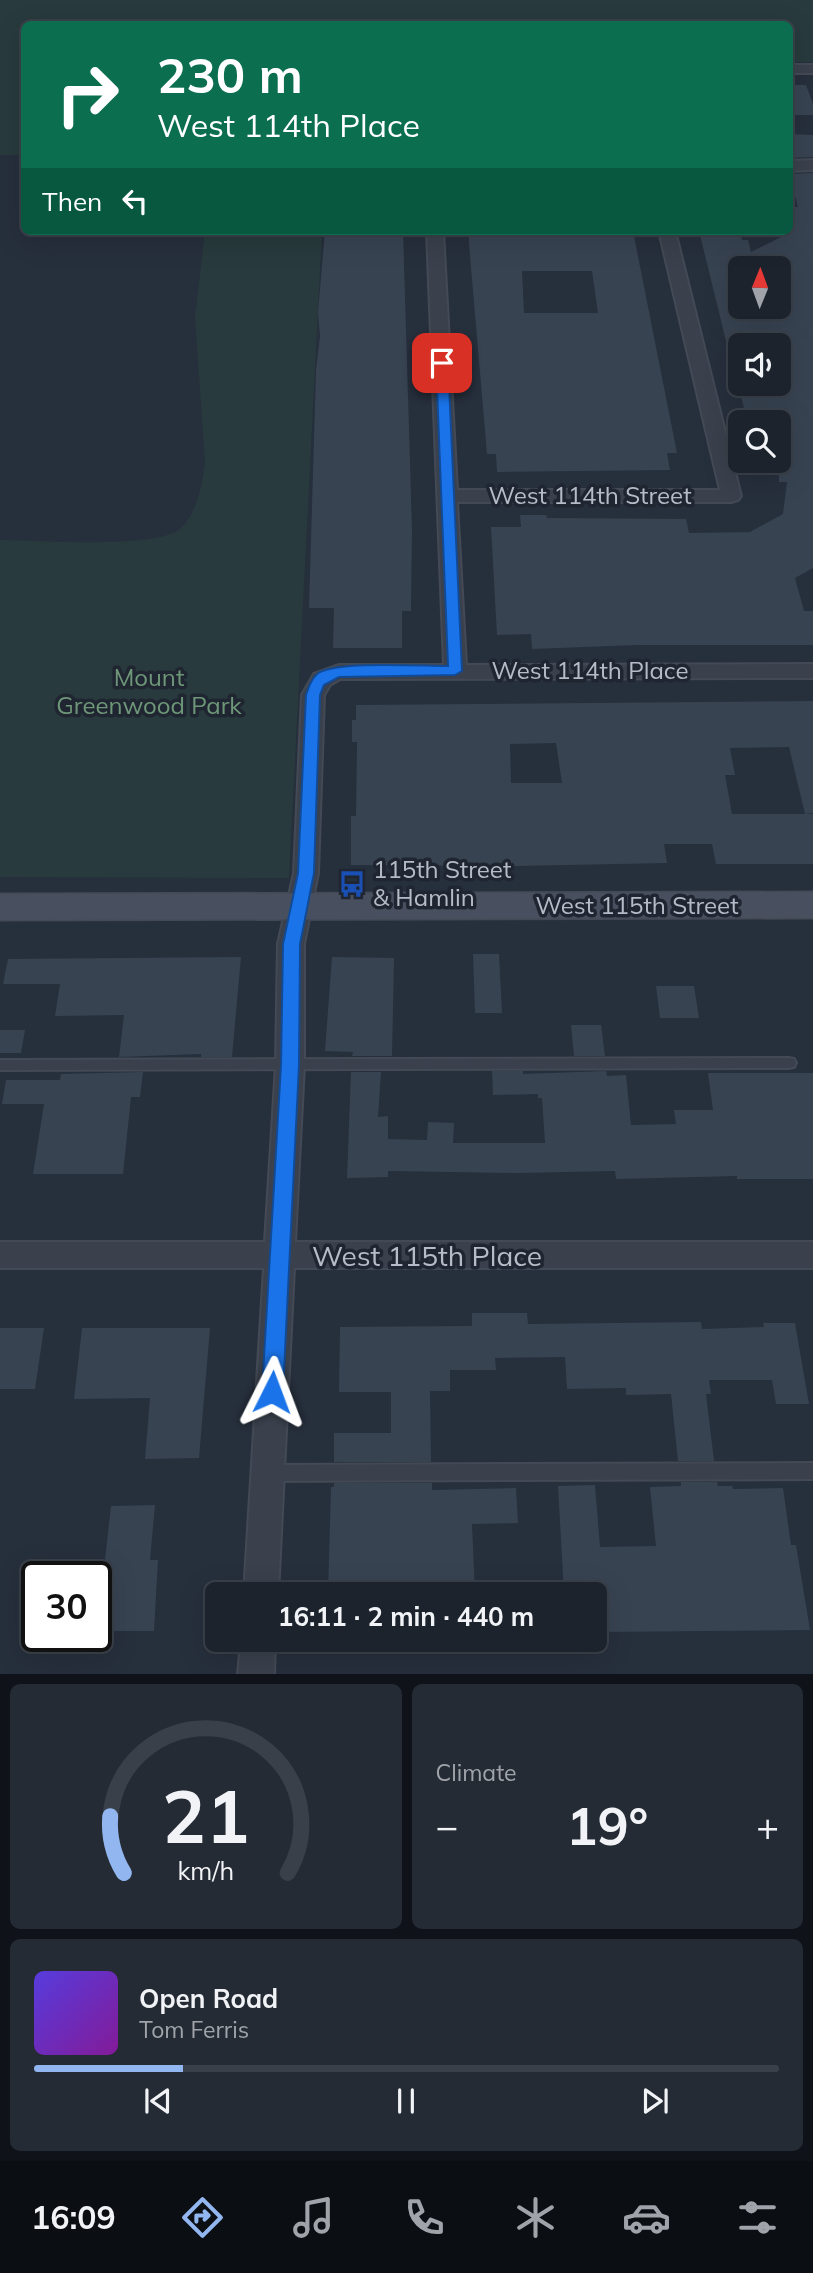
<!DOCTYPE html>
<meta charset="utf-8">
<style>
:root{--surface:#1c232d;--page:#252b35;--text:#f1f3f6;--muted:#a0a4aa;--line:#3a4049;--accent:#92b6ef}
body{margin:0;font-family:Mulish,sans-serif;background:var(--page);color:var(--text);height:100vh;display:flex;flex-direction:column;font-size:26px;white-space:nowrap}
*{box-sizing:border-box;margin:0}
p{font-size:23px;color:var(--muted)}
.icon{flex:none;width:38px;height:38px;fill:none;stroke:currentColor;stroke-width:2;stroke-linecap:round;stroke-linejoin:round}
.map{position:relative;height:1674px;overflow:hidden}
.sheet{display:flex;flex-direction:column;gap:10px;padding:10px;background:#0f1319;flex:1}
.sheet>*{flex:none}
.top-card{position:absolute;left:21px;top:21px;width:772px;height:214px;border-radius:10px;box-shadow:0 7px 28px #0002,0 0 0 2px var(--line);background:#0b6e4f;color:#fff;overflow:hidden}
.needle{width:46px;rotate:1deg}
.fabs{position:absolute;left:728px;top:256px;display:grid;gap:14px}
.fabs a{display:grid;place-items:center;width:63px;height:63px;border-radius:10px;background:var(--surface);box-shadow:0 7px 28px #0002,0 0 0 2px var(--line);font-size:35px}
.speed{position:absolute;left:21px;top:1561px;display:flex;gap:14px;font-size:35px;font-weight:700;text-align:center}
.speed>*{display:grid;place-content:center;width:91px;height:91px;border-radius:50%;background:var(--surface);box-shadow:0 7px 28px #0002,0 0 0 2px var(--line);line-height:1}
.speed .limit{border:4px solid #111;border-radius:10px;background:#fff;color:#111}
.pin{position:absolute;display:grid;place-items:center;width:60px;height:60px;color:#fff;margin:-30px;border-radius:14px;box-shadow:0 4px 10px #0006}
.me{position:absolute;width:77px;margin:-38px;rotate:3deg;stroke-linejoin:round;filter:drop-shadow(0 0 5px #0008)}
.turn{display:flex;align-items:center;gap:24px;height:147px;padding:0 21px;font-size:32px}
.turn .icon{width:91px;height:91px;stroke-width:2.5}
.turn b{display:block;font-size:49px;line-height:60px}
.then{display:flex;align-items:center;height:66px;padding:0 21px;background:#0003;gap:14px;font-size:26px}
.big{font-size:52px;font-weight:700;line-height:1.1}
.sheet .tile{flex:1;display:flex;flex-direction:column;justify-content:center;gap:10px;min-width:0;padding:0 24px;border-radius:10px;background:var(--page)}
.sheet .dial{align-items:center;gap:0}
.dial svg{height:182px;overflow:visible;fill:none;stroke:var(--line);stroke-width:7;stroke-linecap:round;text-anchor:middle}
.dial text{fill:var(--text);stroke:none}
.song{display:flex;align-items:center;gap:21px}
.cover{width:84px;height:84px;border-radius:10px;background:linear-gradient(135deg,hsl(250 70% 55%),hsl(290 70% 35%))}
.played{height:7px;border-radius:4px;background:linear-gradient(90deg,var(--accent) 20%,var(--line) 20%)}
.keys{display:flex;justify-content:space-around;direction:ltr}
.heat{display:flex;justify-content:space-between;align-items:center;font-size:38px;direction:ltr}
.sheet .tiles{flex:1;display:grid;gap:10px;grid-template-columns:1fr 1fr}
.tile:last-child{grid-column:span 2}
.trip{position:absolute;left:205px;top:1582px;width:402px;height:70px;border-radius:10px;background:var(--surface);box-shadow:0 7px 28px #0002,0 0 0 2px var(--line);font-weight:700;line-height:70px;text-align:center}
.tab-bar{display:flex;height:112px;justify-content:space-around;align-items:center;background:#0b0e12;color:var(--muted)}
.tab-bar .icon{width:49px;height:49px}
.tab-bar .on{color:var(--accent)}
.tab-bar b{font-size:32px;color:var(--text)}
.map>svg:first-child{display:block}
</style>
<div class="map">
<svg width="813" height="1675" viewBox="0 0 813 1675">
<rect width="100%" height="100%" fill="#262f3c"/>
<path fill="#283a3d" d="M 0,0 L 813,0 L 813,62 L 789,62 L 789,24 L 24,24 L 24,155 L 0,155 Z
M 205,231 L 322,231 L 289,878 L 0,877 L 0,540 C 35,540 158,550 181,528 C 197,513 202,484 205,463 L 195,317 Z"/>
<path fill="#384352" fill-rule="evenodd" d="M 789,85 L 806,85 L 813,104 L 813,115 L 789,115 Z
M 789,134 L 813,135 L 813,157 L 789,158 Z
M 813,173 L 813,568 L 795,578 L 804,611 L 813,611 L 813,645 L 637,645 L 532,649 L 531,634 L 497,635 L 491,527 L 521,527 L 520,515 L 546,515 L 547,518 L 686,519 L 689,533 L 750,532 L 783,514 L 787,482 L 779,482 L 779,412 L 745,413 L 738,383 L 779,383 L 779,345 L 727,345 L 699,231 L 740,231 L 742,240 L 748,240 L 751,252 L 789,233 L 789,207 L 798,207 L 789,174 ZM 740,268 L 779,268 L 779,306 L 740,306 Z
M 325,231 L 403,231 L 412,529 L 411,611 L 402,611 L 402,648 L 333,648 L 334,608 L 309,608 L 316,370 L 320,336 L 318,313 Z
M 492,231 L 633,231 L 677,453 L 667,453 L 670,470 L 497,472 L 496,454 L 487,454 L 469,244 L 469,233 L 493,233 ZM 522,271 L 592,271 L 598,313 L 524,313 Z
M 813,701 L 813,813 L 805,814 L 789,747 L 730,748 L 735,775 L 725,775 L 732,814 L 813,814 L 813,864 L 716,864 L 712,844 L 664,844 L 667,863 L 516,866 L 351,865 L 351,816 L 356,816 L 357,742 L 352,742 L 352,720 L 356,720 L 356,705 ZM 556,743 L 562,783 L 511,783 L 510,744 Z
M 473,954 L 499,954 L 502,1013 L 475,1013 Z
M 241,957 L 232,1057 L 201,1057 L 201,1054 L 119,1057 L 124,1015 L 55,1016 L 60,984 L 3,984 L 8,959 Z
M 332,957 L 394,958 L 392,1056 L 352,1056 L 353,1052 L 325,1051 Z
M 656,986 L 694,986 L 699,1018 L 660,1018 Z
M 571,1025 L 601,1025 L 605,1056 L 574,1056 Z
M 0,1030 L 25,1030 L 21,1053 L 0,1053 Z
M 492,1071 L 523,1071 L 523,1074 L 606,1071 L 607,1076 L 626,1075 L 631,1125 L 676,1124 L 674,1110 L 713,1110 L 708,1073 L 813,1073 L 813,1179 L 737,1179 L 737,1176 L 616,1179 L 615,1171 L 518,1173 L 388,1171 L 388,1177 L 347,1178 L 351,1072 L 381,1072 L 378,1117 L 388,1116 L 388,1139 L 427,1140 L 428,1122 L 454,1123 L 453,1143 L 545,1143 L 542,1098 L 538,1098 L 538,1094 L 493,1095 Z
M 143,1072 L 140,1097 L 131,1097 L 123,1174 L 33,1174 L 44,1104 L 2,1104 L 6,1080 L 60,1080 L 61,1074 Z
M 472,1313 L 527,1313 L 528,1324 L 701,1322 L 702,1329 L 764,1327 L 763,1323 L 795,1323 L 809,1404 L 776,1404 L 772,1380 L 709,1380 L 711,1394 L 706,1394 L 714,1461 L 678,1461 L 671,1394 L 626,1395 L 626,1388 L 567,1389 L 565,1357 L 495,1358 L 496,1370 L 450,1370 L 450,1391 L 430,1391 L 431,1462 L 334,1462 L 334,1433 L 391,1433 L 391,1392 L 339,1392 L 340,1327 L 472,1326 Z
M 0,1328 L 44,1328 L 35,1389 L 0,1389 Z
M 82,1328 L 210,1328 L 199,1458 L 145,1459 L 150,1398 L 74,1399 Z
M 681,1482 L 717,1482 L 718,1486 L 732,1486 L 733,1489 L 783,1488 L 791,1545 L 796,1545 L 810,1630 L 595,1632 L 595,1594 L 564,1594 L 558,1486 L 595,1485 L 600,1547 L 656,1546 L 650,1487 L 681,1486 Z
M 334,1483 L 432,1483 L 432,1490 L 516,1488 L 518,1523 L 472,1524 L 475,1594 L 328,1594 L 331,1487 L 334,1487 Z
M 155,1505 L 150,1560 L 158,1560 L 154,1631 L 97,1631 L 111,1506 Z"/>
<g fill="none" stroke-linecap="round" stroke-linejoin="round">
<defs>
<path id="lane" d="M 789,1058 L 794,1059 L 796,1063 L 794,1067 L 789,1068 L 0,1070 L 0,1060 Z
M 813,1463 L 813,1479 L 268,1481 L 262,1478 L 260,1473 L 262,1468 L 268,1465 Z"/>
<path id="street" d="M 789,65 L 813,65 L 813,73 L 789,73 Z
M 813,160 L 813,170 L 789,171 L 789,161 Z
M 427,231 L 443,231 L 457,490 L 720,490 L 659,231 L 675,231 L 741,496 L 738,500 L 731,502 L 457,502 L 466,665 L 813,664 L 813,678 L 340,679 L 330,685 L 324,695 L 318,873 L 304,944 L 304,1065 L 295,1242 L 813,1242 L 813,1268 L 294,1268 L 278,1594 L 244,1594 L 264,1268 L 0,1268 L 0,1242 L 265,1242 L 276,1065 L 278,944 L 294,873 L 302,695 L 314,674 L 339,665 L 444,665 Z
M 241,1640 L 275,1640 L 274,1675 L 238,1675 Z"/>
<path id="secondary" d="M 813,892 L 813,918 L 0,920 L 0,894 Z"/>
</defs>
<use href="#lane" stroke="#434a55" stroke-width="4"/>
<use href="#street" stroke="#434a55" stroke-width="4"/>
<use href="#secondary" stroke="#434a55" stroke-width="3"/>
<use href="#lane" fill="#3a414c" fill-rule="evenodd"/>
<use href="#street" fill="#3a414c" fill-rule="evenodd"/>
<use href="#secondary" fill="#48505f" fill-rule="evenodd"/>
</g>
<path fill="#1a73e8" stroke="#114b97" stroke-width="2" d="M 442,360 L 448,363 L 462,671 L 455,675 L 339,677 L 324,685 L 320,695 L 314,873 L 300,944 L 299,1065 L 283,1392 L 280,1398 L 272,1401 L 265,1398 L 262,1392 L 281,1065 L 283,944 L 298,873 L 306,695 C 309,686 312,677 320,672 C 342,661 420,666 448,666 L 436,363 Z"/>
<defs>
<symbol id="bus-bare" viewBox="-9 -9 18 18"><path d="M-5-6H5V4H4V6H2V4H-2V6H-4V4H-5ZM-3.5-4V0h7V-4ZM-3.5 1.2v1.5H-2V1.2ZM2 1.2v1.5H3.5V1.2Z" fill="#1a4fb4" stroke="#1f2631" stroke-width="2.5" paint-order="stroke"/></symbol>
</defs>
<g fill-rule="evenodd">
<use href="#bus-bare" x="333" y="865" width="38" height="38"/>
</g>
<g text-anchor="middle" stroke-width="7" stroke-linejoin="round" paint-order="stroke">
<g font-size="24" fill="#b5bcc7" stroke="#1f2631">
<text x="590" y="504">West 114th Street</text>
<text x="590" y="679">West 114th Place</text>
<text x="637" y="914">West 115th Street</text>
</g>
<g font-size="24" fill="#6e9678" stroke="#1f2631">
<text x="149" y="686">Mount<tspan x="149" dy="28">Greenwood Park</tspan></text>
</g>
<g font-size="24" fill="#b5bcc7" stroke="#1f2631" text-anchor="start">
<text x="373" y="878">115th Street<tspan x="373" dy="28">&amp; Hamlin</tspan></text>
</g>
<g font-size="28" fill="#b5bcc7" stroke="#1f2631">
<text x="427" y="1266">West 115th Place</text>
</g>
</g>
</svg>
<div class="fabs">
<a><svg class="needle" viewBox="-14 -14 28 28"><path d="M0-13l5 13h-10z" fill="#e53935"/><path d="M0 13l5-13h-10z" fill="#a0a4aa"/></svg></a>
<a><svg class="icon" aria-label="sound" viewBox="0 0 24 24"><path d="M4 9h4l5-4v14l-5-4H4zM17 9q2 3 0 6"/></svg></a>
<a><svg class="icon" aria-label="search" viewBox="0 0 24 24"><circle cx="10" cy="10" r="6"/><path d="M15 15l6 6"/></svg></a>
</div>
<div class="speed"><div class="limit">30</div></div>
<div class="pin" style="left:442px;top:363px;background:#d93025"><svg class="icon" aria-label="arrive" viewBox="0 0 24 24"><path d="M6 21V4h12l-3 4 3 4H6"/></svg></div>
<svg class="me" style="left:272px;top:1392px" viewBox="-20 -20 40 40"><path d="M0-17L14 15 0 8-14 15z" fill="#1a73e8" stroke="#fff" stroke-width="4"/></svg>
<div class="trip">16:11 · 2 min · 440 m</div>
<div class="top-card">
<div class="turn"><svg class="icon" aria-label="right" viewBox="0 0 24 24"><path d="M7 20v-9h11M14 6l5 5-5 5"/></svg><div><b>230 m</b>West 114th Place</div></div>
<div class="then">Then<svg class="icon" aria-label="left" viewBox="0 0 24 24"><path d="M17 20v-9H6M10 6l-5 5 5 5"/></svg></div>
</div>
</div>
<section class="sheet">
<div class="tiles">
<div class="tile dial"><svg viewBox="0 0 100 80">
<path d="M14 69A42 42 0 1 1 86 69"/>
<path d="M14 69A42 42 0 0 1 8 44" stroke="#92b6ef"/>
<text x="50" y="56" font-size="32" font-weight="700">21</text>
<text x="50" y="72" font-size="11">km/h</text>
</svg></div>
<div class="tile"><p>Climate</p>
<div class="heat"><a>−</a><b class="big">19°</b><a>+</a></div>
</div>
<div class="tile">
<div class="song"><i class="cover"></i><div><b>Open Road</b><p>Tom Ferris</p></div></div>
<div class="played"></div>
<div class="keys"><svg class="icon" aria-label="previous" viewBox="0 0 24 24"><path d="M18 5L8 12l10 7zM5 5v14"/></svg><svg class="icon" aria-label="pause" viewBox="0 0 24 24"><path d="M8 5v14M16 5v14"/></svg><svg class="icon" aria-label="next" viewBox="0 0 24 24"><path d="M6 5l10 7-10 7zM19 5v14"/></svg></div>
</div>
</div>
</section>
<nav class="tab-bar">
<b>16:09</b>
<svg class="icon on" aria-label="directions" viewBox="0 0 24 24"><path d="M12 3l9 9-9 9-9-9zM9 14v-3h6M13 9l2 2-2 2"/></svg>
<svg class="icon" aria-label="music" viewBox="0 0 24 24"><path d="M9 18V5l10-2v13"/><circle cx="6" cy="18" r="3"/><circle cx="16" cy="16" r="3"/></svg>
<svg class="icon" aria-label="phone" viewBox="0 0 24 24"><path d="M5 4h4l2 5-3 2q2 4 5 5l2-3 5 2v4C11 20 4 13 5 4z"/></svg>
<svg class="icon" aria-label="climate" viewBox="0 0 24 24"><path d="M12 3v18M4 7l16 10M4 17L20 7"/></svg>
<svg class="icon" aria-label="car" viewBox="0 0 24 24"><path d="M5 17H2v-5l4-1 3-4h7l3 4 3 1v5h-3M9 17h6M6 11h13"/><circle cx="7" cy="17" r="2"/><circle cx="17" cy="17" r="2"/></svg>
<svg class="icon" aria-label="filters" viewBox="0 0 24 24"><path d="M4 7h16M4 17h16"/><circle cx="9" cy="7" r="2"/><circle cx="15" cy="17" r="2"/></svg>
</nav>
